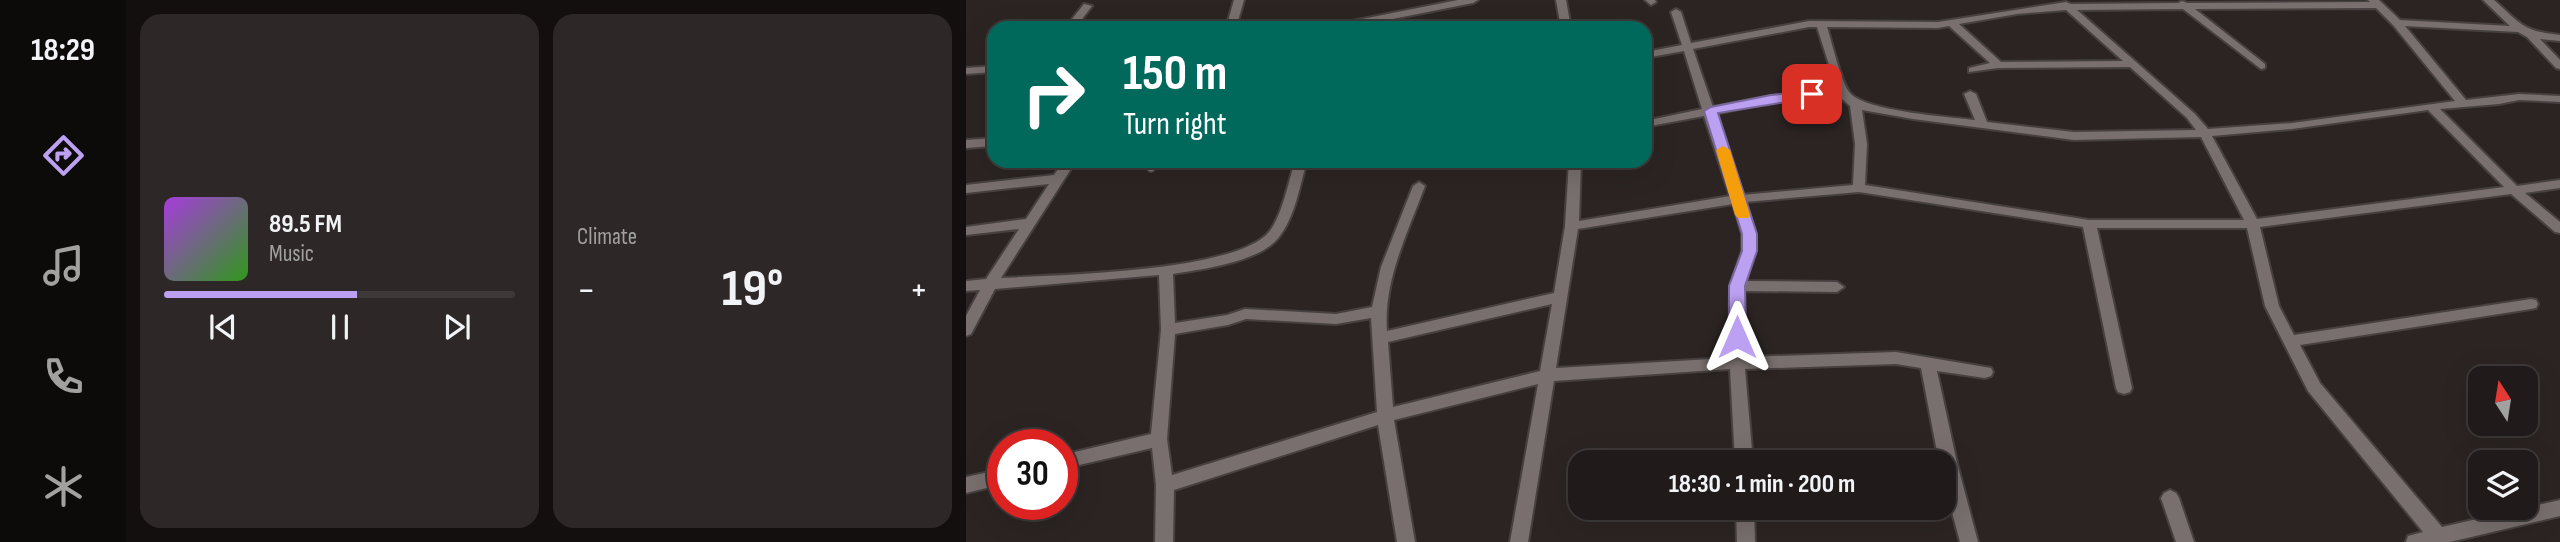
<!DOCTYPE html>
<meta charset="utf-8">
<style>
:root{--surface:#201b1a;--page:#2d2827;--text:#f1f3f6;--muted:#a2a1a2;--line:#3d3939;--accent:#bca0f2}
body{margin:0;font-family:"Sofia Sans Condensed",sans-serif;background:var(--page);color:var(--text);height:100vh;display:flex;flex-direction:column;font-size:26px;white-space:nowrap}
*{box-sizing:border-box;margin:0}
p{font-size:23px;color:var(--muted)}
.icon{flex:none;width:38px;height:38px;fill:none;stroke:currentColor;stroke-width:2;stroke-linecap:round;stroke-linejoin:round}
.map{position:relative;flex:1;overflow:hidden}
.panel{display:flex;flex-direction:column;gap:14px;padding:14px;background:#120f0e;width:840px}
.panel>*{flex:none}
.top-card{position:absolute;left:21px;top:21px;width:665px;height:147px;border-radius:21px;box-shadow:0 7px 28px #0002,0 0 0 2px var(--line);background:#00695c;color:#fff;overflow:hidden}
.needle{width:46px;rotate:348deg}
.tools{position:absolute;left:1502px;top:366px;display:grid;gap:14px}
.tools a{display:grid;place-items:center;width:70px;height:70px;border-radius:14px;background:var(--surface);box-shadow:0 7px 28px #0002,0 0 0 2px var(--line);font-size:35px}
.speed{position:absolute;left:21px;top:429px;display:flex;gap:14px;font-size:35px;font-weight:700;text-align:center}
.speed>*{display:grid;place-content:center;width:91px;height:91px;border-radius:50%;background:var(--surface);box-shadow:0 7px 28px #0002,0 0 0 2px var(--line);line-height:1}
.speed .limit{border:10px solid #d22;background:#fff;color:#111}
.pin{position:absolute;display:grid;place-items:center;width:60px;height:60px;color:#fff;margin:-30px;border-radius:14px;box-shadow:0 4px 10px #0006}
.me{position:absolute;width:77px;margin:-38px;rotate:0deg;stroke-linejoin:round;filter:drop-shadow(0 0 5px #0008)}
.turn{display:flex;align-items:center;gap:24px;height:147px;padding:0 21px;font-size:32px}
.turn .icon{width:91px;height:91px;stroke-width:2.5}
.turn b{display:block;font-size:49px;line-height:60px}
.big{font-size:52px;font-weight:700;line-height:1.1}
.panel .widget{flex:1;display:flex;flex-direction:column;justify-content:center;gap:10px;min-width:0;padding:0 24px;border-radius:21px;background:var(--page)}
.song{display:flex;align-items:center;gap:21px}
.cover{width:84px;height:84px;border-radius:10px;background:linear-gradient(135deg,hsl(280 70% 55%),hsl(110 70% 35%))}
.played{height:7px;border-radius:4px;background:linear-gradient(90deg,var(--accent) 55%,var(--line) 55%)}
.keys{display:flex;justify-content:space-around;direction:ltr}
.heat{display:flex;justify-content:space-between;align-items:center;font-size:38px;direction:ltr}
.panel .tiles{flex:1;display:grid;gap:14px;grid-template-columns:repeat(2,1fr)}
.trip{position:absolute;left:602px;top:450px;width:388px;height:70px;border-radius:21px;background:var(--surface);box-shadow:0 7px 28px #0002,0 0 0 2px var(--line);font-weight:700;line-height:70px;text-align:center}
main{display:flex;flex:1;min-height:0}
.tabs{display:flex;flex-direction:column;width:126px;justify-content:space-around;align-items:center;background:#0d0b0a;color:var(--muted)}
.tabs .icon{width:49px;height:49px}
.tabs .active{color:var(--accent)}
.tabs b{font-size:32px;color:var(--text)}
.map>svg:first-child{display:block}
</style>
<main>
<nav class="tabs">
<b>18:29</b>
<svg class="icon active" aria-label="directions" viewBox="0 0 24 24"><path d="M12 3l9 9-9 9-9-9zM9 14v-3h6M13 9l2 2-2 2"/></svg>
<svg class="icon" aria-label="music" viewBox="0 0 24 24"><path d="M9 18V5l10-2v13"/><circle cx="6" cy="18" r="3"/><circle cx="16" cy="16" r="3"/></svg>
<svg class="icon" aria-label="phone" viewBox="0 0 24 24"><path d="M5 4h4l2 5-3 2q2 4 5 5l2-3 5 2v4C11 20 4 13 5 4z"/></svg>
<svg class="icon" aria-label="climate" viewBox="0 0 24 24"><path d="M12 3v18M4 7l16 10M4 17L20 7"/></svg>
</nav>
<section class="panel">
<div class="tiles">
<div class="widget">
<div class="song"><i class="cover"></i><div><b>89.5 FM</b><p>Music</p></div></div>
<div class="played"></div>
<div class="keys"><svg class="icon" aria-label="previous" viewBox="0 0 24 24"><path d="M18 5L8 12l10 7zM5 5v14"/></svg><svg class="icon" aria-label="pause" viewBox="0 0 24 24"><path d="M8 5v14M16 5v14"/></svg><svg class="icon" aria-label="next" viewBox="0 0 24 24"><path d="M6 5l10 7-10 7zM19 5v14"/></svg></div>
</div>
<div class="widget"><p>Climate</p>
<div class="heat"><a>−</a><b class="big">19°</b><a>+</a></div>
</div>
</div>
</section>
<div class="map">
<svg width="1594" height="542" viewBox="0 0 1594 542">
<rect width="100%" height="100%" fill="#2b2423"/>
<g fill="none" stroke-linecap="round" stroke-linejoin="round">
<defs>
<path id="lane" d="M 185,168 L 189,161"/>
<path id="street" d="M 268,0 L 278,0 L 270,28 L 260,28 Z
M 492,0 L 512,0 L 507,3 L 381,28 L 361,28 L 366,25 Z
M 590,0 L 600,0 L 605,28 L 595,28 Z
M 679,0 L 689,0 L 690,2 L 685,5 Z
M 1402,0 L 1413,0 L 1434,20 L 1544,26 L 1517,0 L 1528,0 C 1555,24 1556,31 1594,35 L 1594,41 L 1574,39 L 1594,60 L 1594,69 L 1590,68 L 1561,37 L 1552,32 L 1439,26 L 1500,100 L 1553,94 L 1594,96 L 1594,102 L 1553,100 L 1533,104 L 1474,109 L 1551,186 L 1594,180 L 1594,188 L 1559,193 L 1594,222 L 1594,233 L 1589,232 L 1545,194 L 1294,227 L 1313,306 L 1328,335 L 1565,299 L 1570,300 L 1572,304 L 1570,308 L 1565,309 L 1334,345 L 1354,383 L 1476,527 L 1594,500 L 1594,516 L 1484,542 L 1440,542 L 1442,536 L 1457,532 L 1342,391 L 1299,306 L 1281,228 L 1131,228 L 1166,388 L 1164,392 L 1158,394 L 1152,392 L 1150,388 L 1117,227 L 893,192 L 779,202 C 791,239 792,244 780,281 L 871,282 L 878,287 L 871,292 L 778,291 L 779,357 L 930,352 L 1025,368 L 1027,372 L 1025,376 L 1019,378 L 971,371 L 991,463 L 1012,542 L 994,542 L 978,482 L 978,462 L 973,462 L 955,368 L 930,364 L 779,369 L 787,462 L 769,462 L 764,369 L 588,381 L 562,542 L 544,542 L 572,384 L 428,420 L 449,542 L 431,542 L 412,425 L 208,490 L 207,542 L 189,542 L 190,485 L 186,448 L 96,469 L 96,455 L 185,434 L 195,330 L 193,275 L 29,289 L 5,334 L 0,336 L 0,316 L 14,290 L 0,291 L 0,281 L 20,279 L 53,229 L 0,235 L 0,227 L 60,219 L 83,184 L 0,193 L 0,185 L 88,175 L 98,161 L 110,161 L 35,278 C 89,275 270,272 303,232 C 316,216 323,180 329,161 L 341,161 C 334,185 329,217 313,237 C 294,262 237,269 207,274 L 209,323 L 261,315 L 279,309 L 370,314 L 406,307 L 415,267 L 447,186 L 453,182 L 459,186 C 442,232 417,281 421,331 L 588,293 L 599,226 L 603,161 L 615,161 L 613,221 L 764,196 L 738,116 L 679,127 L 679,121 L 736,109 L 718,51 L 679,58 L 679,52 L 716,45 L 705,12 L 710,9 L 715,12 L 725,43 L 843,21 L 972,22 L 1100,2 L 1105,4 L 1212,3 L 1216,1 L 1221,3 L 1404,2 ZM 1410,8 L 1427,25 L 1489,101 L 1326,123 L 1242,129 L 1229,114 L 1111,10 L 1217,9 L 1295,69 L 1299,68 L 1299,64 L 1229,9 ZM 1100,10 L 1157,61 L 1035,62 L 993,24 L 1051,14 ZM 983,26 L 1024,63 L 1003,68 L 1003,72 L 1032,68 L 1164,67 L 1221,118 L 1230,130 L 1108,132 L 1021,122 L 1010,94 L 1004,91 L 998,94 L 1009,120 C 983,117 899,111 884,93 C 875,83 866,42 861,27 L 972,28 ZM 843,27 L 851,27 L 871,90 L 805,96 L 747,107 L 727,49 ZM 874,97 L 884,106 L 889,144 L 887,185 L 776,195 L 749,114 L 805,102 ZM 896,110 L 947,119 L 1108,140 L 1235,137 L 1278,220 L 1123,220 L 899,185 L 901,144 ZM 1462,110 L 1538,187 L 1291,219 L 1246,136 L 1326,129 ZM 767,204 L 776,234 L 776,251 L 764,286 L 763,358 L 590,368 L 612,229 ZM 586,304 L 574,371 L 427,407 L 422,342 ZM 405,318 L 411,412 L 206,475 L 201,439 L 209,334 L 262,325 L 280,319 L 370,324 Z
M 118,4 L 126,6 L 109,28 L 99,28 Z
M 28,66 L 28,72 L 0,74 L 0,68 Z
M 28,138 L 28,146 L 0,148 L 0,140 Z
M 37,469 L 37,484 L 0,493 L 0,477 Z
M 1204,490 L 1210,493 L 1213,498 L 1228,542 L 1210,542 L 1195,498 L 1198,493 Z
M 770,508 L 788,508 L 789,542 L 771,542 Z"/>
</defs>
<use href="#lane" stroke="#474040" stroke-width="10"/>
<use href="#street" stroke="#474040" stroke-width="4"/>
<use href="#lane" stroke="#786f6e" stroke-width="7"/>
<use href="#street" fill="#786f6e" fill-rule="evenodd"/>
</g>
<path fill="#bca0f2" stroke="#7a689d" stroke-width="2" d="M 846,91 L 851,92 L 851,97 L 752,113 L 791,234 L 791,251 L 779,286 L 780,337 L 777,342 L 765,342 L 763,337 L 763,286 L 776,251 L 776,234 L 738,111 L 745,107 L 805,95 Z"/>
<path fill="#f59e0b" d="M 757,146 L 764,150 L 784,215 L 782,218 L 772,218 L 769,215 L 750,150 Z"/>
</svg>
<div class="tools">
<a><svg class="needle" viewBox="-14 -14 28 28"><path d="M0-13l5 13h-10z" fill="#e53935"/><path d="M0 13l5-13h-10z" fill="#a2a1a2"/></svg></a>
<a><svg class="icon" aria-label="layers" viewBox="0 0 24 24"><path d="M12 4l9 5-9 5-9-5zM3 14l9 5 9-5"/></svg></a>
</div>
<div class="speed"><div class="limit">30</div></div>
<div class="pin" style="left:846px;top:94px;background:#d93025"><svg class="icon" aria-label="arrive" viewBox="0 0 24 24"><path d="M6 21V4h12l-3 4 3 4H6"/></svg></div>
<svg class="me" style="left:771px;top:337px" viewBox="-20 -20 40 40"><path d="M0-17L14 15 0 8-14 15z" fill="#bca0f2" stroke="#fff" stroke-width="4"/></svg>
<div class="trip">18:30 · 1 min · 200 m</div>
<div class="top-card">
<div class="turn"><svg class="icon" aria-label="right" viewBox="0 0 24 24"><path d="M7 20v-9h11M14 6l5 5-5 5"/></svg><div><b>150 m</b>Turn right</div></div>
</div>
</div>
</main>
